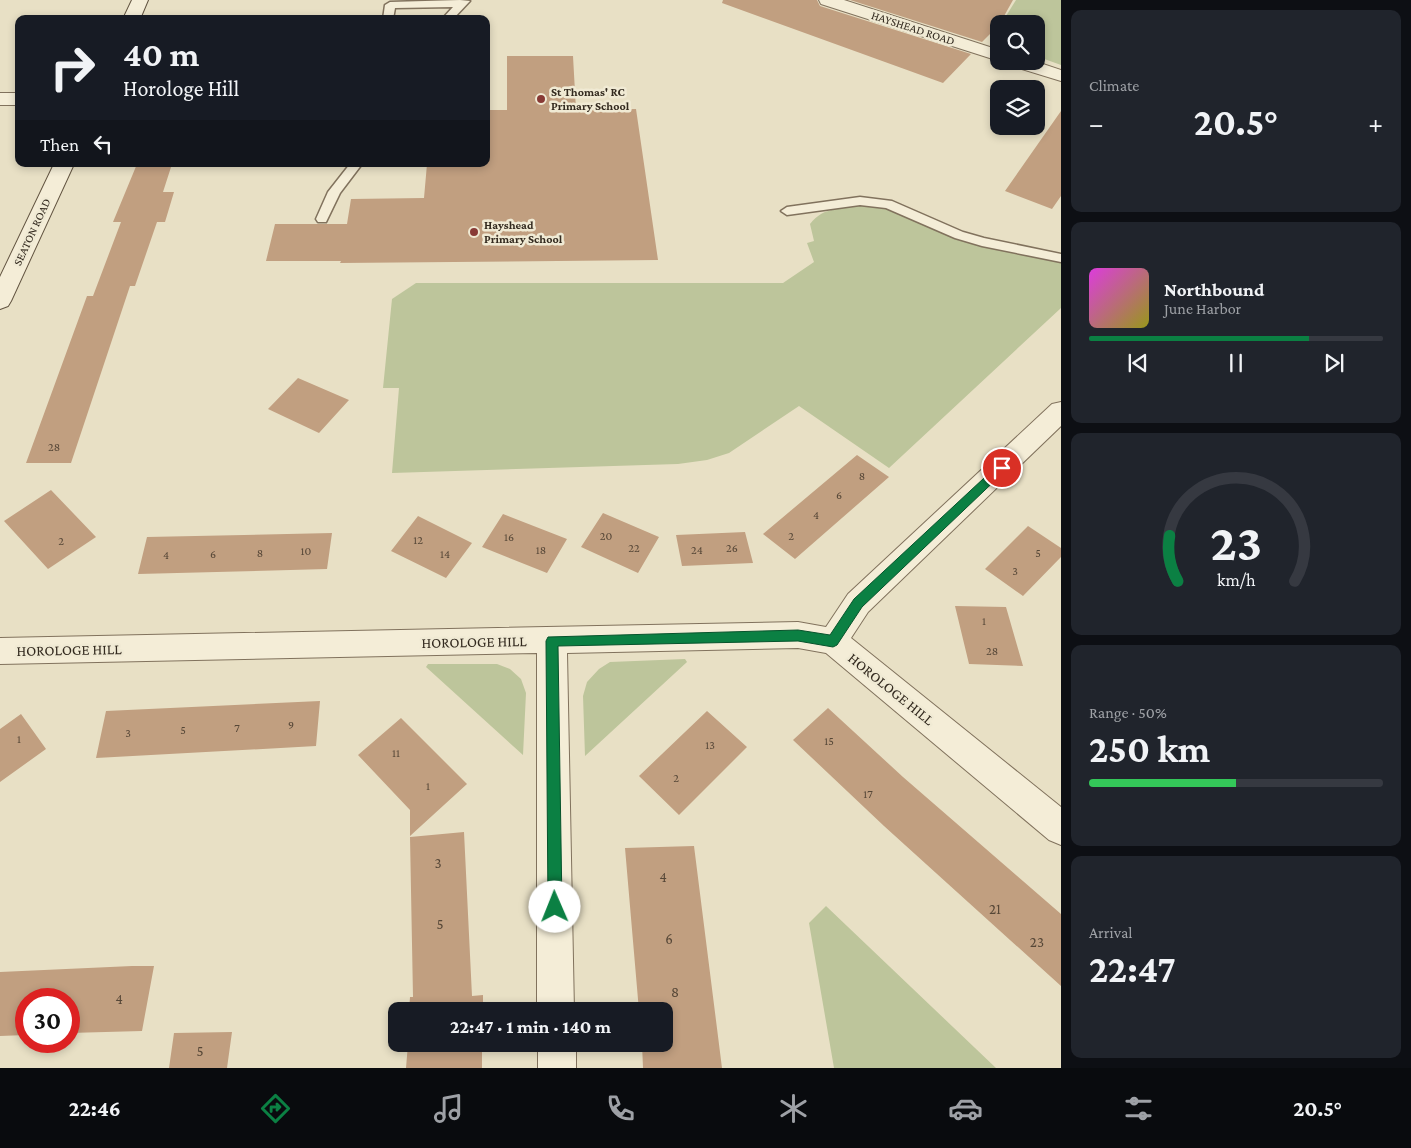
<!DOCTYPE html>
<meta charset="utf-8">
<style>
:root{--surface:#171b24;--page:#20242c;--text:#f1f3f6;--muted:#9ea1a6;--line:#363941;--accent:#0b8043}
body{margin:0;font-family:"Crimson Pro",serif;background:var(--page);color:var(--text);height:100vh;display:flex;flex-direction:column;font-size:19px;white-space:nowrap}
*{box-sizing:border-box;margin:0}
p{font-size:16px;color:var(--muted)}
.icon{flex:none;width:28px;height:28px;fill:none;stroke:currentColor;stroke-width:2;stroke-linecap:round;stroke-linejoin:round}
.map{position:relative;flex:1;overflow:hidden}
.side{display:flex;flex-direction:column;gap:10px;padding:10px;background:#0d0f14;width:350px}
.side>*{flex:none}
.banner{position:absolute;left:15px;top:15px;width:475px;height:152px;border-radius:10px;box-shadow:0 2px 8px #0003;background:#171b24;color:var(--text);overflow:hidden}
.controls{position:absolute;left:990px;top:15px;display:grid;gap:10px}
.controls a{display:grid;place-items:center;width:55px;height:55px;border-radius:10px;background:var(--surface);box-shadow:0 2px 8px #0003;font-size:25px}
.speed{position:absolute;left:15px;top:988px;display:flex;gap:10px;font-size:25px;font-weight:700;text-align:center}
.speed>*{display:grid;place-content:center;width:65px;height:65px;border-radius:50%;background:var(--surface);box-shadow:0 2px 8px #0003;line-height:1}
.speed .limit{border:8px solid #d22;background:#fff;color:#111}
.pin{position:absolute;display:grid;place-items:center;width:42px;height:42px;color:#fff;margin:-21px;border:2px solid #fff;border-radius:50%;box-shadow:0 1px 5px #0007}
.me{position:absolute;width:55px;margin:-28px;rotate:359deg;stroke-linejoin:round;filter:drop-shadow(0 0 4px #0008)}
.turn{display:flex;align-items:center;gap:18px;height:105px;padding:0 25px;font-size:22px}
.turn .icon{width:65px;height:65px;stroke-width:2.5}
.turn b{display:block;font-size:35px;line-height:42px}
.then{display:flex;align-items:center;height:48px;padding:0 25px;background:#0003;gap:10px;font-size:19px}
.big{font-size:38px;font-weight:700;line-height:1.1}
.side .widget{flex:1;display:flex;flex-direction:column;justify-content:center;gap:8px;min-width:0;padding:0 18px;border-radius:10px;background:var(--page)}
.side .dial{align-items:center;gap:0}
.dial svg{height:130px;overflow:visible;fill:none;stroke:var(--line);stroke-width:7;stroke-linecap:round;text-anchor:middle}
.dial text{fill:var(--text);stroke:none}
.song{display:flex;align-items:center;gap:15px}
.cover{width:60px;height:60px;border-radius:8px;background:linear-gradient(135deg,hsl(300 70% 55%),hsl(60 70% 35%))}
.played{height:5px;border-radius:2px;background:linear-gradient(90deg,var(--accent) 75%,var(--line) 75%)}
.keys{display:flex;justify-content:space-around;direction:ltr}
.heat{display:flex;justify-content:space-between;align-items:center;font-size:28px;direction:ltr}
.charge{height:8px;border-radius:4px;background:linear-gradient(90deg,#34c759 50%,var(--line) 0)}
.trip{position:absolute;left:388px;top:1002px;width:285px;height:50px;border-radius:10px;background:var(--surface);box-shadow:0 2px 8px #0003;font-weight:700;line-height:50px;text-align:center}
.dock{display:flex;height:80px;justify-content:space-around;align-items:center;background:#090b0e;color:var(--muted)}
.dock .icon{width:35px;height:35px}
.dock .selected{color:var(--accent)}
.dock b{font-size:22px;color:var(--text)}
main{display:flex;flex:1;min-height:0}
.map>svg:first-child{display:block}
</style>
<main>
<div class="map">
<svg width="1061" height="1068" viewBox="0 0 1061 1068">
<rect width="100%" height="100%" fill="#e8e0c5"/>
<path fill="#bdc59b" d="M 1016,0 L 1061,0 L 1061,65 L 1036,56 L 1036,24 L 1001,24 Z
M 862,204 L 884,205 L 943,232 L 1061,261 L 1061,308 L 889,468 L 799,406 L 729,453 L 707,460 L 678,464 L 392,473 L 399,388 L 383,388 L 392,299 L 416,283 L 783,283 L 814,262 L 807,243 L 814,241 L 810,224 C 825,205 841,211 862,204 Z
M 685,659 L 687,662 L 585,756 L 583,696 L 587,682 L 599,669 L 610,662 Z
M 428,664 L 497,664 L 510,669 L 521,679 L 526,693 L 523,755 L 426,667 Z
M 826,906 L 996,1068 L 834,1068 L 809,923 Z"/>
<path fill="#c19f80" d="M 723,0 L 817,0 L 820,6 L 971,54 L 943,83 L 722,3 Z
M 850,0 L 1013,0 L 999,25 L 982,42 Z
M 507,56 L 573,56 L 576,110 L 636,109 L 658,260 L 340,263 L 341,261 L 266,261 L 275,224 L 347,224 L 351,199 L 424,198 L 427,164 L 486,164 L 486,110 L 507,110 Z
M 1061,111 L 1061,196 L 1052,209 L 1005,191 Z
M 137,164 L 172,164 L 163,192 L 174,192 L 165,222 L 157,222 L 135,286 L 130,286 L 71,463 L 26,463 L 87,296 L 93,296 L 121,222 L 113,222 Z
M 298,378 L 349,400 L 319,433 L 268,409 Z
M 857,455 L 889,477 L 795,559 L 763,534 Z
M 51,490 L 96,537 L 48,569 L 4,521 Z
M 603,513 L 659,537 L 638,573 L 581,547 Z
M 503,514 L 567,539 L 547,573 L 482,547 Z
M 418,516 L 472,543 L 446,578 L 391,551 Z
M 1028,526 L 1061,548 L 1061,557 L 1023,596 L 985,569 Z
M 745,532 L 753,563 L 682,566 L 676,535 Z
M 332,533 L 327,569 L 138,574 L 147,537 Z
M 955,606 L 1006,607 L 1023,666 L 969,664 Z
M 320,701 L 316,746 L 96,758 L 106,711 Z
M 828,708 L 903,777 L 1061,914 L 1061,986 L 884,826 L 793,740 Z
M 707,711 L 747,747 L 679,815 L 639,776 Z
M 21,714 L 46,749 L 0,782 L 0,729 Z
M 401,718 L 467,784 L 410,836 L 410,810 L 358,755 Z
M 464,832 L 472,996 L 483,995 L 483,1011 L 409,1011 L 410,997 L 413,997 L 410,837 Z
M 694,846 L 722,1068 L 643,1068 L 642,1044 L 664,1044 L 664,1011 L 639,1011 L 625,848 Z
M 132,966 L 154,966 L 142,1031 L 69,1033 L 69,999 L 26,999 L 26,1035 L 0,1036 L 0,972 Z
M 232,1032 L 227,1068 L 169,1068 L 174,1033 Z
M 408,1044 L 482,1044 L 482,1068 L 406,1068 Z"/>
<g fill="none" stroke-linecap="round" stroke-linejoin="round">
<defs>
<path id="lane" d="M 460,0 L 470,1 L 453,19 L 442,19 L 453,7 L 395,8 L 393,19 L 383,19 L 385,5 L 390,2 Z
M 350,164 L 362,164 L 340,193 L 326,222 L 318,222 L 316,219 L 328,192 Z
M 860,197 L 892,201 L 963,232 L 984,238 L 1061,254 L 1061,262 L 982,246 L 955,238 L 886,208 L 860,205 L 787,215 L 781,211 L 787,207 Z"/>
<path id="street" d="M 819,0 L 844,0 L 999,50 L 999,61 L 821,4 Z
M 1006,61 L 1034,61 L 1061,70 L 1061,81 L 1009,65 Z
M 0,93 L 19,93 L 19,105 L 0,105 Z
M 1061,402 L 1061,426 L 868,612 L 851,638 L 1061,807 L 1061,845 L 1049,840 L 826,653 L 798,648 L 567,653 L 574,1011 L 537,1011 L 537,653 L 0,664 L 0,638 L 798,622 L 826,627 L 848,594 L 1052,404 Z
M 538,1044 L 576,1044 L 576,1068 L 538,1068 Z"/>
<path id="secondary" d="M 132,0 L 148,0 L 140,19 L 123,19 Z
M 54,164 L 74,164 L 11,301 L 8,306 L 0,309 L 0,277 Z"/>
</defs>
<use href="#lane" stroke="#81725d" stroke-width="3"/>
<use href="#street" stroke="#81725d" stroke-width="2"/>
<use href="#secondary" stroke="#625441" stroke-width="2"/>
<use href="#lane" fill="#f4edd7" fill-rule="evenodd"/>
<use href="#street" fill="#f4edd7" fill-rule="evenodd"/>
<use href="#secondary" fill="#f4edd7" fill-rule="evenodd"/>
</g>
<path fill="#0b8043" stroke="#07532c" d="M 1002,464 L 1005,465 L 1007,468 L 1005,471 L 862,607 L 837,645 L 833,647 L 798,641 L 558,646 L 562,907 L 560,913 L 555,915 L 550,913 L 548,907 L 546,641 L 548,637 L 798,630 L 830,635 L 854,599 L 998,465 Z"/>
<g fill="#883a35" stroke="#f0ead4" stroke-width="2">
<circle cx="541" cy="99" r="5"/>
<circle cx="474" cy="232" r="5"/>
</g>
<g text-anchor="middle" stroke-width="5" stroke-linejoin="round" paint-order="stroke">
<g font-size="12" fill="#332a1f" stroke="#f0ead4">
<text transform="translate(913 28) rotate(18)" y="4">HAYSHEAD ROAD</text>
<text transform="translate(32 232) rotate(-65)" y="4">SEATON ROAD</text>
</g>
<g font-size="12" font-weight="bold" fill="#332a1f" stroke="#f0ead4" text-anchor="start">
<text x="551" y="96">St Thomas' RC<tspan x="551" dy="14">Primary School</tspan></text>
<text x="484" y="229">Hayshead<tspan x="484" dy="14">Primary School</tspan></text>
</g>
<g font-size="12" fill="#564737">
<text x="54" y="451">28</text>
<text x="862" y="480">8</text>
<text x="839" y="499">6</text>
<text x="816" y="519">4</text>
<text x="606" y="540">20</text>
<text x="791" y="540">2</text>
<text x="509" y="541">16</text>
<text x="418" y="544">12</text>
<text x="61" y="545">2</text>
<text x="634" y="552">22</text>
<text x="732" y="552">26</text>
<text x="541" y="554">18</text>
<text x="697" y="554">24</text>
<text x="306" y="555">10</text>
<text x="260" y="557">8</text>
<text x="1038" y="557">5</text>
<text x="213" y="558">6</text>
<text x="445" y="558">14</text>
<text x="166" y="559">4</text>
<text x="1015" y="575">3</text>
<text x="984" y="625">1</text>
<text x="992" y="655">28</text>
<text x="291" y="729">9</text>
<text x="237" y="732">7</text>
<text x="183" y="734">5</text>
<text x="128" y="737">3</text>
<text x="19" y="743">1</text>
<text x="829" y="745">15</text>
<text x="710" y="749">13</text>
<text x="396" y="757">11</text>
<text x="676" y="782">2</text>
<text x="428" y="790">1</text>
<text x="868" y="798">17</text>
</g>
<g font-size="15" fill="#332a1f" stroke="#f0ead4">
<text transform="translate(474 642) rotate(-1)" y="5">HOROLOGE HILL</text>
<text transform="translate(69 650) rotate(-1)" y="5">HOROLOGE HILL</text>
<text transform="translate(891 689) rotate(39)" y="5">HOROLOGE HILL</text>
</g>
<g font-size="15" fill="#564737">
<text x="438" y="868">3</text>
<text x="663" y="882">4</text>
<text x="995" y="914">21</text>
<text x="440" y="929">5</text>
<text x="669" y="944">6</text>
<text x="1037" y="947">23</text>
<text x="675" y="997">8</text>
<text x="119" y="1004">4</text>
<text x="200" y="1056">5</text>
</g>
</g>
</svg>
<div class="controls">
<a><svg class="icon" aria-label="search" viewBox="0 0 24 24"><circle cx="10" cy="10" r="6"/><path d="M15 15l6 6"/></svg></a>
<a><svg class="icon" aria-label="layers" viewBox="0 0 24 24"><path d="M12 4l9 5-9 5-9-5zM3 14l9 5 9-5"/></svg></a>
</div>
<div class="speed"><div class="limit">30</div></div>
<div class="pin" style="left:1002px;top:468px;background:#d93025"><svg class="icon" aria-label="arrive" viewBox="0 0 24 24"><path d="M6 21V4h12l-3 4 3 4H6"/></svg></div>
<svg class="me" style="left:555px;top:907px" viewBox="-20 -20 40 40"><circle r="19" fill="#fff"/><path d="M0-13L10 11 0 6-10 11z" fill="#0b8043"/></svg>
<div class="trip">22:47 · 1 min · 140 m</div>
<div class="banner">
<div class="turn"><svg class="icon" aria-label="right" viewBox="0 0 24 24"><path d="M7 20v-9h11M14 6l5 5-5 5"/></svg><div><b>40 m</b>Horologe Hill</div></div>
<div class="then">Then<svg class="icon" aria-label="left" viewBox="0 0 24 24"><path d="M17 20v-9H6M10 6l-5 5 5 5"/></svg></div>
</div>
</div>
<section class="side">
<div class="widget"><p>Climate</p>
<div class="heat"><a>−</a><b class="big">20.5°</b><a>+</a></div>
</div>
<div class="widget">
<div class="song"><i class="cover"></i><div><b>Northbound</b><p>June Harbor</p></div></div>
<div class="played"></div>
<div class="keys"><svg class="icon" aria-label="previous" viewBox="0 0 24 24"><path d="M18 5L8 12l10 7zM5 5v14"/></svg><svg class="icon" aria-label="pause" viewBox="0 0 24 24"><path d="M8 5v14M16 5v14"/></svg><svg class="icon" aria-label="next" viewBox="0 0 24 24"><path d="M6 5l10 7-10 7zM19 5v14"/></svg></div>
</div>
<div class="widget dial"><svg viewBox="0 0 100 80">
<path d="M14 69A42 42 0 1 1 86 69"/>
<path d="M14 69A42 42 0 0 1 9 41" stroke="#0b8043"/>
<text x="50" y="56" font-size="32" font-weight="700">23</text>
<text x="50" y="72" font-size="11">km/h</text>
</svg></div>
<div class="widget"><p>Range · 50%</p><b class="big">250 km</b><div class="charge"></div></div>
<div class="widget"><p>Arrival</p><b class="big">22:47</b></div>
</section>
</main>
<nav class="dock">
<b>22:46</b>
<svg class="icon selected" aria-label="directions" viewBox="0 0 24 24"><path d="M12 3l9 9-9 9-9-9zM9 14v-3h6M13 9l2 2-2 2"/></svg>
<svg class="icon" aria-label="music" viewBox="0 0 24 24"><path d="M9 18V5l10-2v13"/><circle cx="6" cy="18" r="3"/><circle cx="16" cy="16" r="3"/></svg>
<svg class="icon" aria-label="phone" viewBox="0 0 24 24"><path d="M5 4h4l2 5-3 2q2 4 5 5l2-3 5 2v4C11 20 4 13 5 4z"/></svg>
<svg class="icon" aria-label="climate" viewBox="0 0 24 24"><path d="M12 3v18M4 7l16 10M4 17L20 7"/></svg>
<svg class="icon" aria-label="car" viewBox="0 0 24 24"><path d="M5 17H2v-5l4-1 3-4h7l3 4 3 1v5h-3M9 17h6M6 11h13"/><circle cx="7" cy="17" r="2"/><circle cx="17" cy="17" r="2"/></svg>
<svg class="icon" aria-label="filters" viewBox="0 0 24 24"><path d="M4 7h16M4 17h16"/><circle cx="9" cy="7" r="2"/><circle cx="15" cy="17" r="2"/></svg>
<b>20.5°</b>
</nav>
